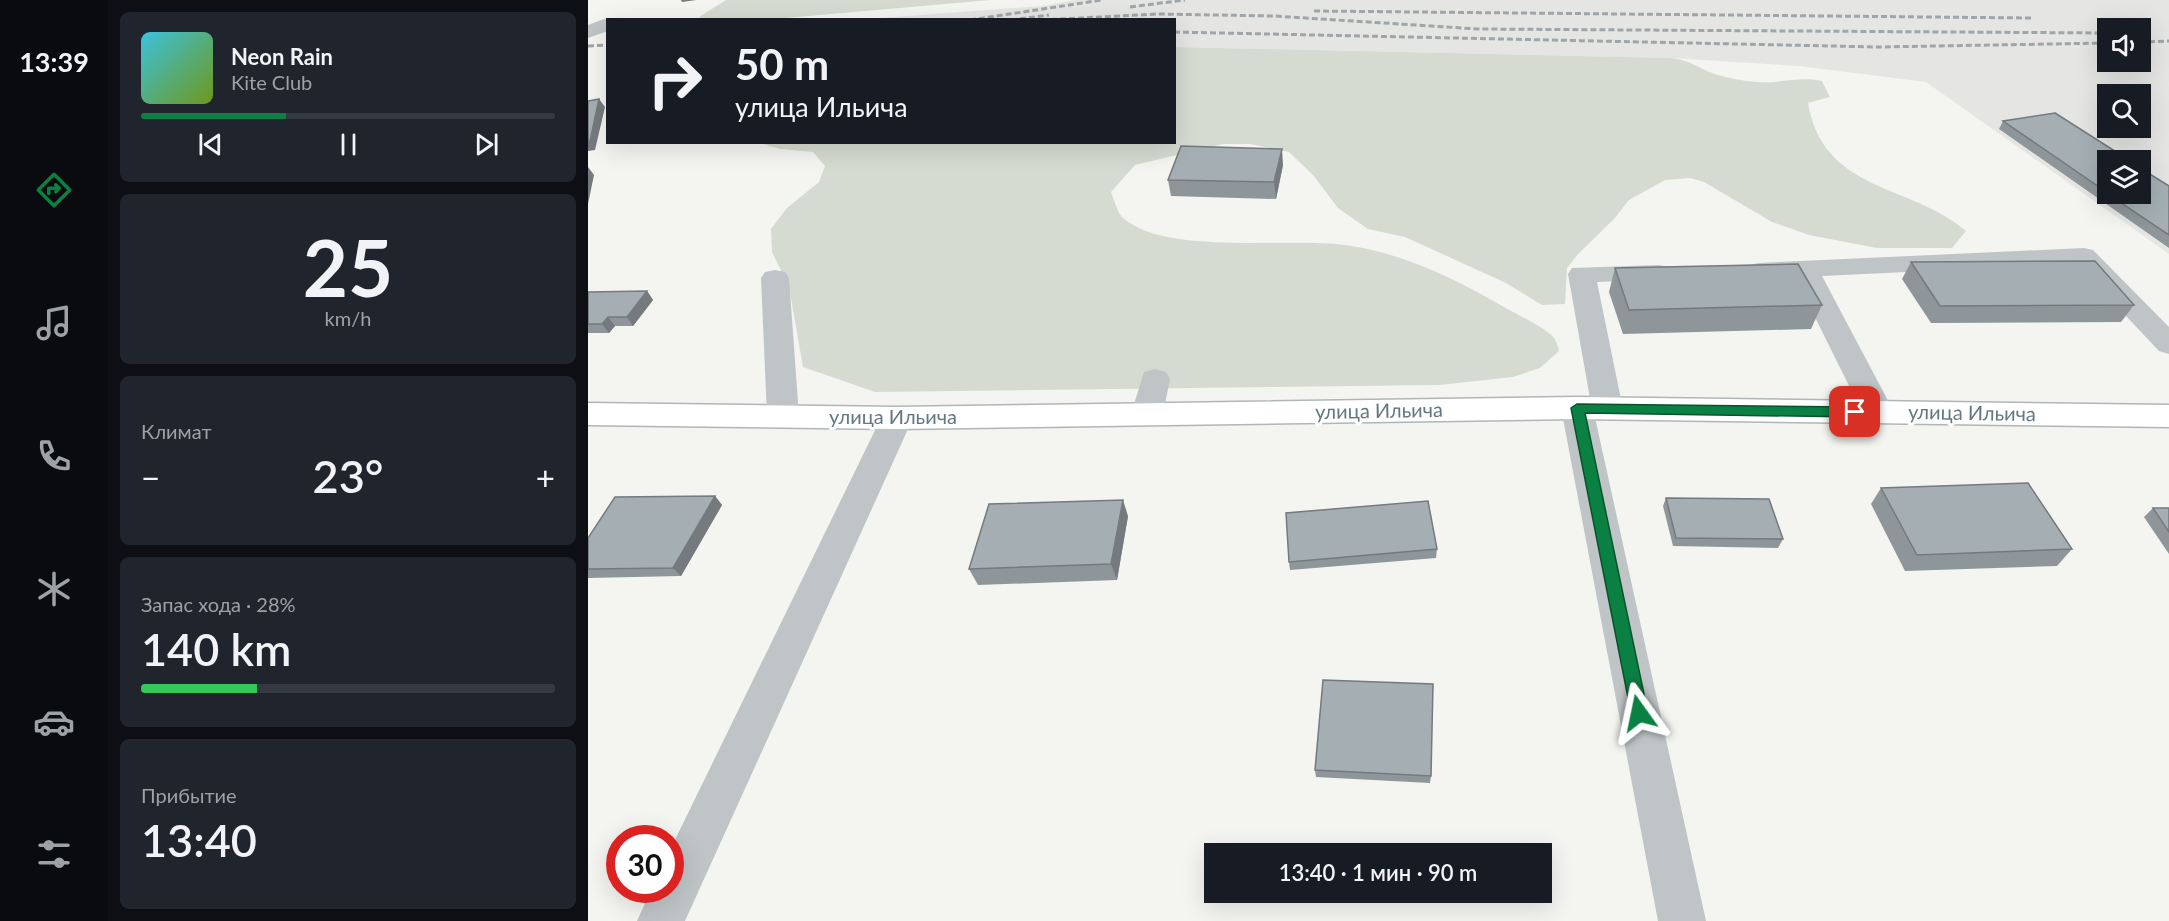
<!DOCTYPE html>
<html lang="ru">
<meta charset="utf-8">
<style>
:root{--surface:#171b24;--page:#20242c;--text:#f1f3f6;--muted:#9ea1a6;--line:#363941;--accent:#0b8043}
body{margin:0;font-family:Lato,sans-serif;background:var(--page);color:var(--text);height:100vh;display:flex;flex-direction:column;font-size:22px;white-space:nowrap}
*{box-sizing:border-box;margin:0}
p{font-size:20px;color:var(--muted)}
.icon{flex:none;width:33px;height:33px;fill:none;stroke:currentColor;stroke-width:2;stroke-linecap:round;stroke-linejoin:round}
.map{position:relative;flex:1;overflow:hidden}
.details{display:flex;flex-direction:column;gap:12px;padding:12px;background:#0d0f14;width:480px}
.details>*{flex:none}
.hud{position:absolute;left:18px;top:18px;width:570px;height:126px;border-radius:0px;box-shadow:0 6px 24px #0002;background:#171b24;color:var(--text);overflow:hidden}
.fabs{position:absolute;left:1509px;top:18px;display:grid;gap:12px}
.fabs a{display:grid;place-items:center;width:54px;height:54px;border-radius:0px;background:var(--surface);box-shadow:0 6px 24px #0002;font-size:30px}
.speed{position:absolute;left:18px;top:825px;display:flex;gap:12px;font-size:30px;font-weight:700;text-align:center}
.speed>*{display:grid;place-content:center;width:78px;height:78px;border-radius:50%;background:var(--surface);box-shadow:0 6px 24px #0002;line-height:1}
.speed .limit{border:9px solid #d22;background:#fff;color:#111}
.pin{position:absolute;display:grid;place-items:center;width:51px;height:51px;color:#fff;margin:-26px;border-radius:12px;box-shadow:0 3px 9px #0006}
.me{position:absolute;width:66px;margin:-33px;rotate:348deg;stroke-linejoin:round;filter:drop-shadow(0 0 4px #0008)}
.turn{display:flex;align-items:center;gap:21px;height:126px;padding:0 30px;font-size:27px}
.turn .icon{width:78px;height:78px;stroke-width:2.5}
.turn b{display:block;font-size:42px;line-height:51px}
.big{font-size:45px;font-weight:600;line-height:1.1}
.details .widget{flex:1;display:flex;flex-direction:column;justify-content:center;gap:9px;min-width:0;padding:0 21px;border-radius:9px;background:var(--page)}
.details .dial{align-items:center;gap:0}
.dial b{font-size:78px;line-height:1}
.song{display:flex;align-items:center;gap:18px}
.cover{width:72px;height:72px;border-radius:9px;background:linear-gradient(135deg,hsl(190 70% 55%),hsl(80 70% 35%))}
.played{height:6px;border-radius:3px;background:linear-gradient(90deg,var(--accent) 35%,var(--line) 35%)}
.keys{display:flex;justify-content:space-around;direction:ltr}
.heat{display:flex;justify-content:space-between;align-items:center;font-size:33px;direction:ltr}
.charge{height:9px;border-radius:4px;background:linear-gradient(90deg,#34c759 28%,var(--line) 0)}
.trip{position:absolute;left:616px;top:843px;width:348px;height:60px;border-radius:0px;background:var(--surface);box-shadow:0 6px 24px #0002;font-weight:600;line-height:60px;text-align:center}
main{display:flex;flex:1;min-height:0}
.tabs{display:flex;flex-direction:column;width:108px;justify-content:space-around;align-items:center;background:#090b0e;color:var(--muted)}
.tabs .icon{width:42px;height:42px}
.tabs .current{color:var(--accent)}
.tabs b{font-size:27px;color:var(--text)}
.map>svg:first-child{display:block}
</style>
<main>
<nav class="tabs">
<b>13:39</b>
<svg class="icon current" aria-label="directions" viewBox="0 0 24 24"><path d="M12 3l9 9-9 9-9-9zM9 14v-3h6M13 9l2 2-2 2"/></svg>
<svg class="icon" aria-label="music" viewBox="0 0 24 24"><path d="M9 18V5l10-2v13"/><circle cx="6" cy="18" r="3"/><circle cx="16" cy="16" r="3"/></svg>
<svg class="icon" aria-label="phone" viewBox="0 0 24 24"><path d="M5 4h4l2 5-3 2q2 4 5 5l2-3 5 2v4C11 20 4 13 5 4z"/></svg>
<svg class="icon" aria-label="climate" viewBox="0 0 24 24"><path d="M12 3v18M4 7l16 10M4 17L20 7"/></svg>
<svg class="icon" aria-label="car" viewBox="0 0 24 24"><path d="M5 17H2v-5l4-1 3-4h7l3 4 3 1v5h-3M9 17h6M6 11h13"/><circle cx="7" cy="17" r="2"/><circle cx="17" cy="17" r="2"/></svg>
<svg class="icon" aria-label="filters" viewBox="0 0 24 24"><path d="M4 7h16M4 17h16"/><circle cx="9" cy="7" r="2"/><circle cx="15" cy="17" r="2"/></svg>
</nav>
<section class="details">
<div class="widget">
<div class="song"><i class="cover"></i><div><b>Neon Rain</b><p>Kite Club</p></div></div>
<div class="played"></div>
<div class="keys"><svg class="icon" aria-label="previous" viewBox="0 0 24 24"><path d="M18 5L8 12l10 7zM5 5v14"/></svg><svg class="icon" aria-label="pause" viewBox="0 0 24 24"><path d="M8 5v14M16 5v14"/></svg><svg class="icon" aria-label="next" viewBox="0 0 24 24"><path d="M6 5l10 7-10 7zM19 5v14"/></svg></div>
</div>
<div class="widget dial"><b>25</b><p>km/h</p></div>
<div class="widget"><p>Климат</p>
<div class="heat"><a>−</a><b class="big">23°</b><a>+</a></div>
</div>
<div class="widget"><p>Запас хода · 28%</p><b class="big">140 km</b><div class="charge"></div></div>
<div class="widget"><p>Прибытие</p><b class="big">13:40</b></div>
</section>
<div class="map">
<svg width="1581" height="921" viewBox="0 0 1581 921">
<rect width="100%" height="100%" fill="#f4f4f0"/>
<path fill="#e5e5e3" fill-rule="evenodd" d="M 486,0 L 1581,0 L 1581,254 L 1338,82 L 1211,66 L 1083,58 L 587,47 L 586,20 L 266,20 L 455,6 ZM 1520,28 L 1552,28 L 1552,62 L 1520,62 ZM 1520,94 L 1552,94 L 1552,128 L 1520,128 ZM 1520,160 L 1552,160 L 1552,194 L 1520,194 Z"/>
<path fill="#d6dbd1" d="M 138,0 L 403,0 L 186,19 L 118,20 L 111,17 Z
M 587,47 L 1083,58 C 1105,61 1109,68 1127,74 C 1139,78 1156,81 1169,82 C 1191,84 1212,76 1234,81 L 1242,97 L 1220,103 C 1235,193 1324,184 1378,231 L 1364,248 L 1289,248 L 1221,235 L 1184,222 L 1116,182 L 1102,178 L 1077,180 L 1041,200 L 1026,219 L 990,254 L 979,268 L 977,304 L 954,305 L 918,283 L 817,237 L 780,229 L 750,208 L 726,176 L 701,152 L 662,144 L 635,144 L 547,165 L 523,192 C 526,199 529,212 534,217 C 576,256 699,237 757,245 C 815,253 866,278 916,307 C 928,314 960,329 966,338 C 969,342 970,347 971,351 L 952,368 L 925,377 L 851,385 L 287,392 L 215,367 L 201,287 L 184,252 L 183,229 L 199,208 L 231,182 L 237,166 L 225,152 L 192,149 L 171,143 L 586,142 Z"/>
<g fill="none" stroke-linecap="round" stroke-linejoin="round">
<defs>
<path id="major" d="M 989,397 L 1581,405 L 1581,427 L 989,419 L 309,429 L 0,425 L 0,403 L 309,407 Z"/>
</defs>
<use href="#major" stroke="#b0b6b8" stroke-width="3"/>
<path fill="#bfc4c6" fill-rule="evenodd" d="M 16,19 L 20,20 L 20,31 L 0,38 L 0,25 Z
M 1496,248 L 1505,250 L 1581,327 L 1581,354 L 1571,351 L 1489,264 L 1234,276 L 1306,412 L 1301,420 L 1290,423 L 1279,420 L 1274,412 L 1207,277 L 1171,279 L 1161,277 L 1158,271 L 1161,265 L 1171,263 Z
M 1071,265 L 1081,267 L 1085,273 L 1081,279 L 1009,282 L 1035,409 L 1030,417 L 1019,420 L 1008,417 L 1006,413 L 1118,921 L 1070,921 L 973,408 L 978,400 L 989,397 L 1000,400 L 1003,404 L 980,274 L 984,268 Z
M 187,270 L 197,272 L 201,278 L 211,416 L 206,424 L 195,427 L 184,424 L 179,416 L 173,278 L 177,272 Z
M 567,369 L 578,372 L 582,379 L 575,414 L 570,422 L 559,425 L 548,422 L 543,414 L 556,372 Z
M 309,407 L 320,410 L 325,418 L 97,921 L 49,921 L 63,890 L 82,890 L 82,850 L 293,418 L 298,410 Z"/>
<use href="#major" fill="#fff" fill-rule="evenodd"/>
<path stroke="#9ea6aa" stroke-width="3" stroke-dasharray="6 3" stroke-linecap="butt" d="M 542,7 L 597,0
M 726,11 L 1444,18
M 382,20 L 514,0
M 423,20 L 461,15
M 454,20 L 570,14 L 686,16 L 890,29 L 1520,33
M 586,32 L 1290,47 L 1520,43
M 1552,42 L 1581,41
M 0,46 L 20,45"/>
</g>
<path fill="#8e969a" d="M 1415,121 L 1520,160 L 1520,194 L 1552,194 L 1581,186 L 1581,248 L 1411,129 Z
M 695,165 L 688,199 L 583,196 L 580,180 Z
M 1323,262 L 1546,305 L 1533,322 L 1343,323 L 1314,279 Z
M 1027,268 L 1234,305 L 1223,329 L 1035,334 L 1021,292 Z
M 59,291 L 65,300 L 45,326 L 27,326 L 21,333 L 0,333 L 0,292 Z
M 1293,488 L 1484,549 L 1469,566 L 1317,571 L 1283,504 Z
M 127,496 L 134,505 L 93,576 L 0,578 L 0,538 Z
M 1078,498 L 1195,539 L 1190,548 L 1085,546 L 1075,506 Z
M 1565,508 L 1581,508 L 1581,554 L 1556,517 Z
M 540,516 L 529,580 L 390,585 L 381,569 Z
M 849,549 L 848,558 L 702,570 L 701,562 Z
M 727,770 L 843,776 L 842,783 L 728,777 Z"/>
<path fill="#747a7d" d="M 93,0 L 108,0 L 94,2 Z
M 11,99 L 17,107 L 7,150 L 0,151 L 0,142 Z
M 694,149 L 695,165 L 688,199 L 686,182 Z
M 0,167 L 6,175 L 0,204 Z
M 59,291 L 65,300 L 45,326 L 39,317 Z
M 20,317 L 27,326 L 21,333 L 14,324 Z
M 127,496 L 134,505 L 93,576 L 85,568 Z
M 535,500 L 540,516 L 529,580 L 523,564 Z"/>
<path fill="#a5afb3" stroke="#747a7d" stroke-width="1.5" d="M 11,99 L 2,141 L 0,142 L 0,101 Z
M 1467,113 L 1541,160 L 1520,160 L 1520,193 L 1415,121 Z
M 593,146 L 694,149 L 686,182 L 580,180 Z
M 1552,168 L 1581,186 L 1581,235 L 1520,194 L 1552,194 Z
M 1507,261 L 1546,305 L 1352,306 L 1323,262 Z
M 1210,264 L 1234,305 L 1041,310 L 1027,268 Z
M 59,291 L 39,317 L 20,317 L 14,324 L 0,324 L 0,292 Z
M 1440,483 L 1484,549 L 1329,555 L 1293,488 Z
M 127,496 L 85,568 L 0,569 L 0,538 L 27,497 Z
M 1078,498 L 1181,499 L 1195,539 L 1088,538 Z
M 535,500 L 523,564 L 381,569 L 401,504 Z
M 840,501 L 849,549 L 701,562 L 698,513 Z
M 1565,508 L 1581,508 L 1581,532 Z
M 735,680 L 845,684 L 843,776 L 727,770 Z"/>
<path fill="#0b8043" stroke="#07532c" stroke-width="1.5" d="M 989,404 L 1267,407 L 1274,412 L 1267,417 L 997,413 L 1060,713 L 1057,718 L 1051,721 L 1045,718 L 1043,713 L 983,408 Z"/>
<g text-anchor="middle" stroke-width="6" stroke-linejoin="round" paint-order="stroke">
<g font-size="20" fill="#637881" stroke="#fff">
<text transform="translate(791 411) rotate(-1)" y="7">улица Ильича</text>
<text transform="translate(1384 413) rotate(1)" y="7">улица Ильича</text>
<text x="305" y="424">улица Ильича</text>
</g>
</g>
</svg>
<div class="fabs">
<a><svg class="icon" aria-label="sound" viewBox="0 0 24 24"><path d="M4 9h4l5-4v14l-5-4H4zM17 9q2 3 0 6"/></svg></a>
<a><svg class="icon" aria-label="search" viewBox="0 0 24 24"><circle cx="10" cy="10" r="6"/><path d="M15 15l6 6"/></svg></a>
<a><svg class="icon" aria-label="layers" viewBox="0 0 24 24"><path d="M12 4l9 5-9 5-9-5zM3 14l9 5 9-5"/></svg></a>
</div>
<div class="speed"><div class="limit">30</div></div>
<div class="pin" style="left:1267px;top:412px;background:#d93025"><svg class="icon" aria-label="arrive" viewBox="0 0 24 24"><path d="M6 21V4h12l-3 4 3 4H6"/></svg></div>
<svg class="me" style="left:1051px;top:713px" viewBox="-20 -20 40 40"><path d="M0-17L14 15 0 8-14 15z" fill="#0b8043" stroke="#fff" stroke-width="4"/></svg>
<div class="trip">13:40 · 1 мин · 90 m</div>
<div class="hud">
<div class="turn"><svg class="icon" aria-label="right" viewBox="0 0 24 24"><path d="M7 20v-9h11M14 6l5 5-5 5"/></svg><div><b>50 m</b>улица Ильича</div></div>
</div>
</div>
</main>
